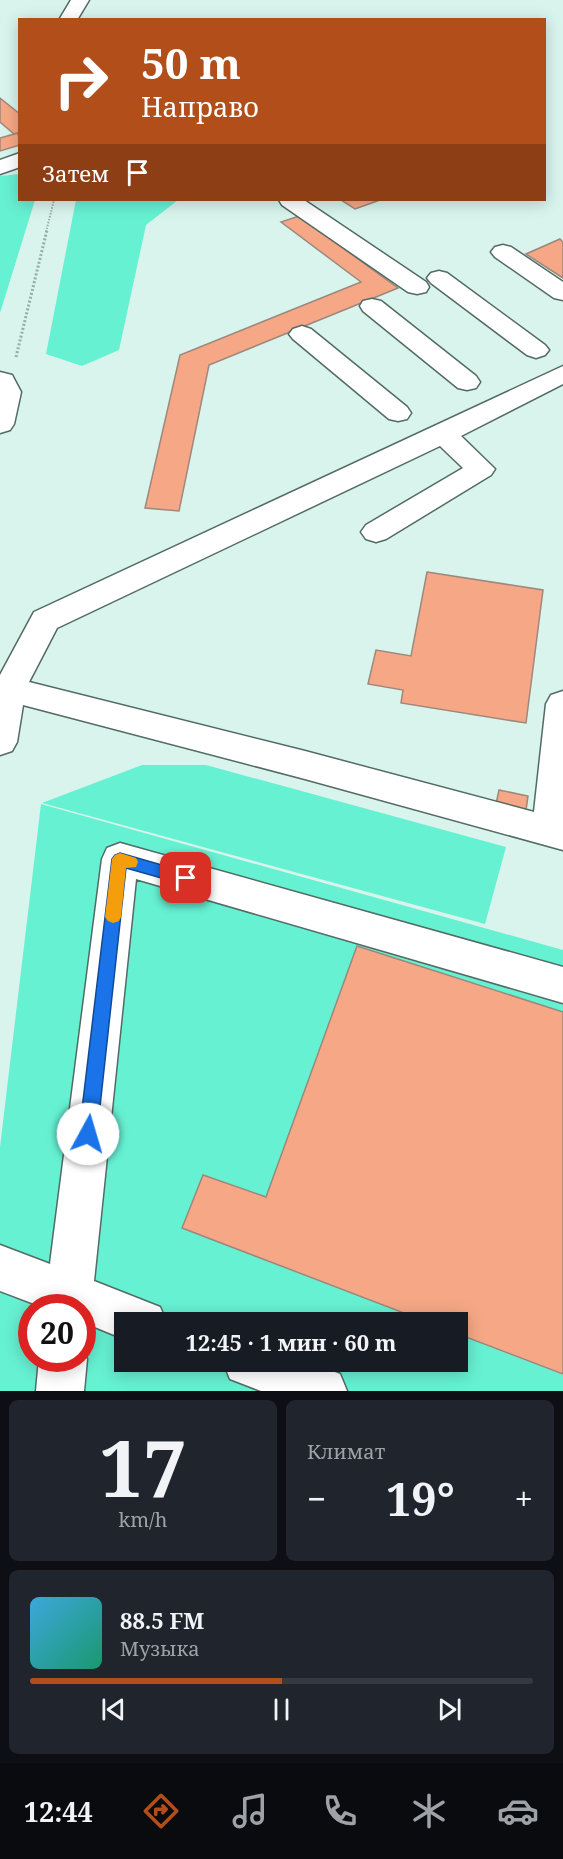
<!DOCTYPE html>
<html lang="ru">
<meta charset="utf-8">
<style>
:root{--surface:#171b24;--page:#20242c;--text:#f1f3f6;--muted:#9ea1a6;--line:#363941;--accent:#b24e19}
body{margin:0;font-family:"Noto Serif",serif;background:var(--page);color:var(--text);height:100vh;display:flex;flex-direction:column;font-size:22px;white-space:nowrap}
*{box-sizing:border-box;margin:0}
p{font-size:20px;color:var(--muted)}
.icon{flex:none;width:33px;height:33px;fill:none;stroke:currentColor;stroke-width:2;stroke-linecap:round;stroke-linejoin:round}
.map{position:relative;height:1391px;overflow:hidden}
.panel{display:flex;flex-direction:column;gap:9px;padding:9px;background:#0d0f14;flex:1}
.panel>*{flex:none}
.hud{position:absolute;left:18px;top:18px;width:528px;height:183px;border-radius:0px;box-shadow:0 3px 15px #0003;background:#b24e19;color:#fff;overflow:hidden}
.speed{position:absolute;left:18px;top:1294px;display:flex;gap:12px;font-size:30px;font-weight:700;text-align:center}
.speed>*{display:grid;place-content:center;width:78px;height:78px;border-radius:50%;background:var(--surface);box-shadow:0 3px 15px #0003;line-height:1}
.speed .limit{border:9px solid #d22;background:#fff;color:#111}
.pin{position:absolute;display:grid;place-items:center;width:51px;height:51px;color:#fff;margin:-26px;border-radius:12px;box-shadow:0 3px 9px #0006}
.me{position:absolute;width:66px;margin:-33px;rotate:6deg;stroke-linejoin:round;filter:drop-shadow(0 0 4px #0008)}
.turn{display:flex;align-items:center;gap:21px;height:126px;padding:0 24px;font-size:27px}
.turn .icon{width:78px;height:78px;stroke-width:2.5}
.turn b{display:block;font-size:42px;line-height:51px}
.then{display:flex;align-items:center;height:57px;padding:0 24px;background:#0003;gap:12px;font-size:22px}
.big{font-size:45px;font-weight:700;line-height:1.1}
.panel .widget{flex:1;display:flex;flex-direction:column;justify-content:center;gap:9px;min-width:0;padding:0 21px;border-radius:9px;background:var(--page)}
.panel .dial{align-items:center;gap:0}
.dial b{font-size:78px;line-height:1}
.song{display:flex;align-items:center;gap:18px}
.cover{width:72px;height:72px;border-radius:9px;background:linear-gradient(135deg,hsl(200 70% 55%),hsl(160 70% 35%))}
.played{height:6px;border-radius:3px;background:linear-gradient(90deg,var(--accent) 50%,var(--line) 50%)}
.keys{display:flex;justify-content:space-around;direction:ltr}
.heat{display:flex;justify-content:space-between;align-items:center;font-size:33px;direction:ltr}
.panel .tiles{flex:1;display:grid;gap:9px;grid-template-columns:1fr 1fr}
.widget:last-child{grid-column:span 2}
.trip{position:absolute;left:114px;top:1312px;width:354px;height:60px;border-radius:0px;background:var(--surface);box-shadow:0 3px 15px #0003;font-weight:700;line-height:60px;text-align:center}
.tab-bar{display:flex;height:96px;justify-content:space-around;align-items:center;background:#090b0e;color:var(--muted)}
.tab-bar .icon{width:42px;height:42px}
.tab-bar .current{color:var(--accent)}
.tab-bar b{font-size:27px;color:var(--text)}
.map>svg:first-child{display:block}
</style>
<div class="map">
<svg width="563" height="1391" viewBox="0 0 563 1391">
<rect width="100%" height="100%" fill="#d8f4ec"/>
<path fill="#66f1d3" fill-rule="evenodd" d="M 19,174 L 20,200 L 35,200 L 0,313 L 0,176 Z
M 76,200 L 178,200 L 146,225 L 119,350 L 82,366 L 46,354 Z
M 142,765 L 206,765 L 506,847 L 485,924 L 42,803 Z
M 41,804 L 563,950 L 563,1391 L 0,1391 L 0,1147 ZM 32,1308 L 82,1308 L 82,1359 L 32,1359 ZM 124,1323 L 458,1323 L 458,1362 L 124,1362 Z"/>
<path fill="#f6a886" stroke="#9e877d" stroke-width="1.5" d="M 0,98 L 20,114 L 20,132 L 14,134 L 0,122 Z
M 18,133 L 20,145 L 0,151 L 0,138 Z
M 341,200 L 380,200 L 355,209 Z
M 299,216 L 398,288 L 209,365 L 179,511 L 145,508 L 180,355 L 361,282 L 281,222 Z
M 560,239 L 563,242 L 563,278 L 526,254 Z
M 427,572 L 543,590 L 526,723 L 401,703 L 403,690 L 368,684 L 376,650 L 411,656 Z
M 499,790 L 528,796 L 526,810 L 496,804 Z
M 357,946 L 563,1012 L 563,1374 L 458,1334 L 458,1323 L 430,1323 L 182,1228 L 203,1175 L 266,1197 Z"/>
<g fill="none" stroke-linecap="round" stroke-linejoin="round">
<defs>
<path id="minor" d="M 71,0 L 89,0 L 77,20 L 59,20 Z
M 20,153 L 20,167 L 0,174 L 0,160 Z
M 279,200 L 304,200 L 426,282 L 429,287 L 426,292 L 417,294 L 408,292 L 282,205 Z
M 503,245 L 511,247 L 563,282 L 563,300 L 554,298 L 495,257 L 491,252 L 495,247 Z
M 439,271 L 447,273 L 545,345 L 549,350 L 545,355 L 536,358 L 527,355 L 431,283 L 427,278 L 431,273 Z
M 372,299 L 381,301 L 476,376 L 480,382 L 476,388 L 467,390 L 458,388 L 363,311 L 360,306 L 363,301 Z
M 302,326 L 311,329 L 407,407 L 411,413 L 407,419 L 398,421 L 389,419 L 293,339 L 289,334 L 293,329 Z
M 563,366 L 563,384 L 461,436 L 495,469 L 491,475 L 386,539 L 376,542 L 366,539 L 361,532 L 366,525 L 463,468 L 440,446 L 57,628 L 29,682 L 305,751 L 534,812 L 546,704 L 551,695 L 563,691 L 563,850 L 305,779 L 23,705 L 17,742 L 12,751 L 0,755 L 0,675 L 34,612 Z
M 0,372 L 12,375 L 21,392 L 14,424 L 10,430 L 0,433 Z
M 120,843 L 563,967 L 563,1003 L 136,879 L 94,1281 L 160,1307 L 167,1323 L 124,1323 L 124,1339 L 85,1323 L 82,1325 L 82,1308 L 45,1308 L 0,1291 L 0,1245 L 50,1264 L 102,859 L 107,848 Z
M 82,1349 L 87,1359 L 84,1391 L 36,1391 L 39,1359 L 82,1359 Z
M 223,1362 L 310,1362 L 340,1374 L 347,1391 L 261,1391 L 230,1379 Z"/>
</defs>
<use href="#minor" stroke="#536b64" stroke-width="3"/>
<path stroke="#97ada6" stroke-width="2" stroke-dasharray="1.5 1.5" stroke-linecap="butt" d="M 46,232 L 54,200"/>
<path stroke="#97ada6" stroke-width="3" stroke-dasharray="2 2" stroke-linecap="butt" d="M 16,357 L 47,230"/>
<use href="#minor" fill="#fff" fill-rule="evenodd"/>
</g>
<path fill="#1a73e8" stroke="#114b97" stroke-width="1.5" d="M 120,853 L 186,872 L 192,873 L 194,878 L 192,883 L 186,885 L 126,868 L 97,1134 L 94,1140 L 88,1143 L 82,1140 L 79,1134 L 112,859 L 115,855 Z"/>
<path fill="#f59e0b" d="M 120,853 L 136,858 L 138,862 L 136,867 L 126,868 L 121,917 L 119,921 L 113,923 L 108,921 L 105,917 L 112,859 L 115,855 Z"/>
</svg>
<div class="speed"><div class="limit">20</div></div>
<div class="pin" style="left:186px;top:878px;background:#d93025"><svg class="icon" aria-label="arrive" viewBox="0 0 24 24"><path d="M6 21V4h12l-3 4 3 4H6"/></svg></div>
<svg class="me" style="left:88px;top:1134px" viewBox="-20 -20 40 40"><circle r="19" fill="#fff"/><path d="M0-13L10 11 0 6-10 11z" fill="#1a73e8"/></svg>
<div class="trip">12:45 · 1 мин · 60 m</div>
<div class="hud">
<div class="turn"><svg class="icon" aria-label="right" viewBox="0 0 24 24"><path d="M7 20v-9h11M14 6l5 5-5 5"/></svg><div><b>50 m</b>Направо</div></div>
<div class="then">Затем<svg class="icon" aria-label="arrive" viewBox="0 0 24 24"><path d="M6 21V4h12l-3 4 3 4H6"/></svg></div>
</div>
</div>
<section class="panel">
<div class="tiles">
<div class="widget dial"><b>17</b><p>km/h</p></div>
<div class="widget"><p>Климат</p>
<div class="heat"><a>−</a><b class="big">19°</b><a>+</a></div>
</div>
<div class="widget">
<div class="song"><i class="cover"></i><div><b>88.5 FM</b><p>Музыка</p></div></div>
<div class="played"></div>
<div class="keys"><svg class="icon" aria-label="previous" viewBox="0 0 24 24"><path d="M18 5L8 12l10 7zM5 5v14"/></svg><svg class="icon" aria-label="pause" viewBox="0 0 24 24"><path d="M8 5v14M16 5v14"/></svg><svg class="icon" aria-label="next" viewBox="0 0 24 24"><path d="M6 5l10 7-10 7zM19 5v14"/></svg></div>
</div>
</div>
</section>
<nav class="tab-bar">
<b>12:44</b>
<svg class="icon current" aria-label="directions" viewBox="0 0 24 24"><path d="M12 3l9 9-9 9-9-9zM9 14v-3h6M13 9l2 2-2 2"/></svg>
<svg class="icon" aria-label="music" viewBox="0 0 24 24"><path d="M9 18V5l10-2v13"/><circle cx="6" cy="18" r="3"/><circle cx="16" cy="16" r="3"/></svg>
<svg class="icon" aria-label="phone" viewBox="0 0 24 24"><path d="M5 4h4l2 5-3 2q2 4 5 5l2-3 5 2v4C11 20 4 13 5 4z"/></svg>
<svg class="icon" aria-label="climate" viewBox="0 0 24 24"><path d="M12 3v18M4 7l16 10M4 17L20 7"/></svg>
<svg class="icon" aria-label="car" viewBox="0 0 24 24"><path d="M5 17H2v-5l4-1 3-4h7l3 4 3 1v5h-3M9 17h6M6 11h13"/><circle cx="7" cy="17" r="2"/><circle cx="17" cy="17" r="2"/></svg>
</nav>
